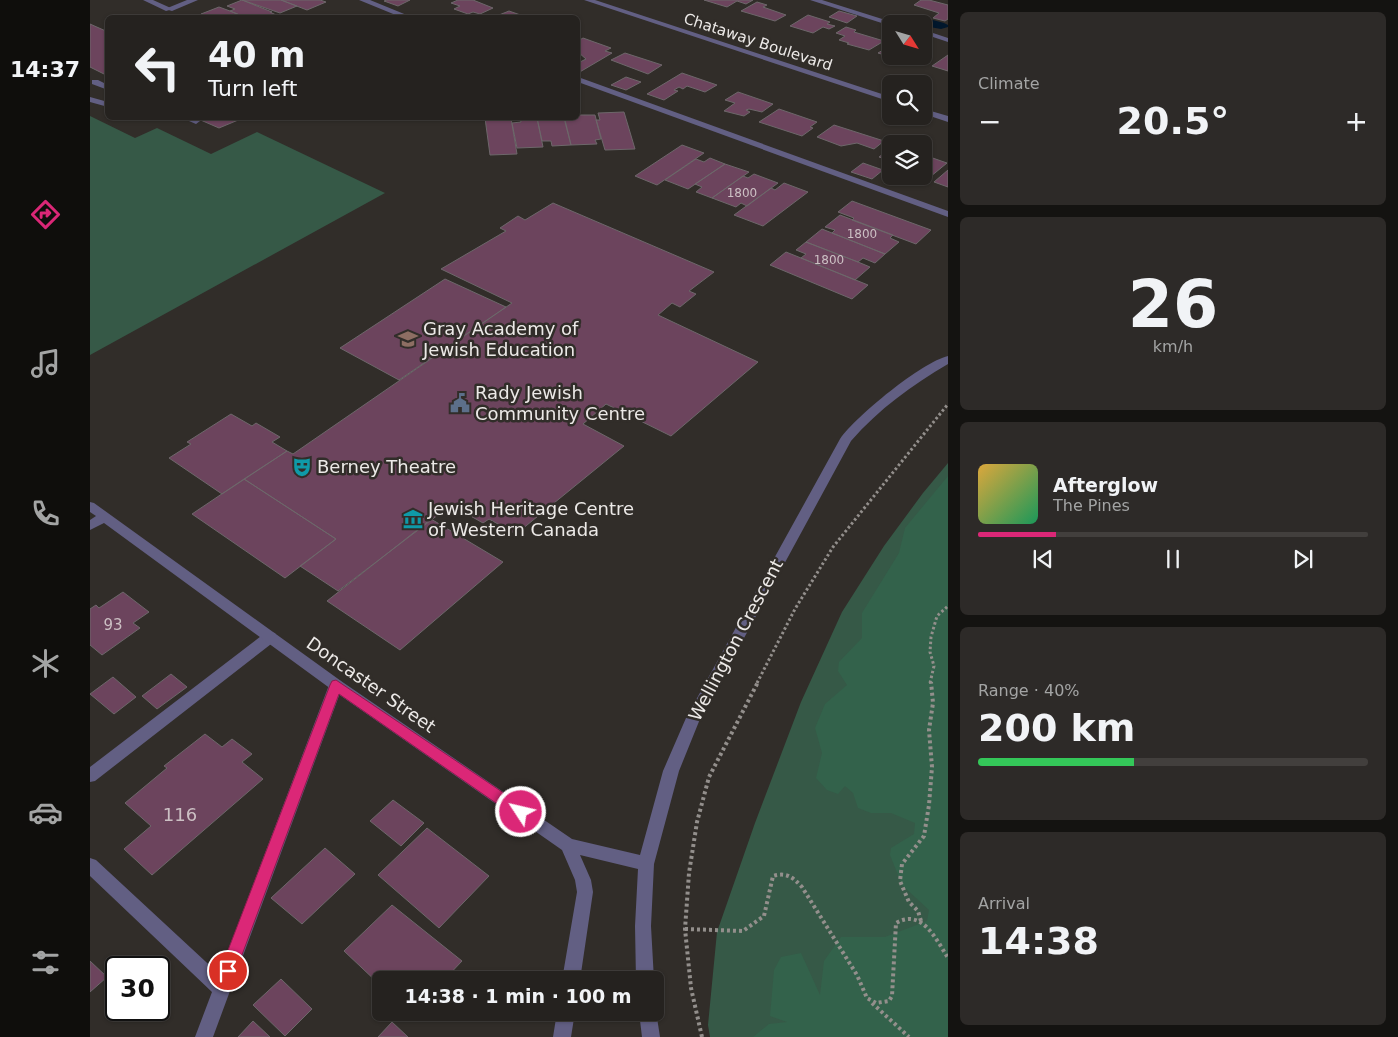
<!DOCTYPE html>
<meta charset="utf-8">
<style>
:root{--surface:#25221f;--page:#2d2a28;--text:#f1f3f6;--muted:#a3a4a4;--line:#423f3d;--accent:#db2777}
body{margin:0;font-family:"DejaVu Sans",sans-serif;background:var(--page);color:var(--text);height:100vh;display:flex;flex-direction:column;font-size:19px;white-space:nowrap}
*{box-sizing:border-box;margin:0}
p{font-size:16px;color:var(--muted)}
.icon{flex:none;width:28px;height:28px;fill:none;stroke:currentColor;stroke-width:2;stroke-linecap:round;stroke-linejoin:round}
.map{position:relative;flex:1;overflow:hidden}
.panel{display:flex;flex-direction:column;gap:12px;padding:12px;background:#141311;width:450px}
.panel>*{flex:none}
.guide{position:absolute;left:15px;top:15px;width:475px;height:105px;border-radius:8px;box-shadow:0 1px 4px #0004,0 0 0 1px var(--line);background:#25221f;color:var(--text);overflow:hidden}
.needle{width:32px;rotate:127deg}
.controls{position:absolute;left:792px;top:15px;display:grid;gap:10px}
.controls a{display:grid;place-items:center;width:50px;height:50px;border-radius:8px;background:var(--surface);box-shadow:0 1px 4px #0004,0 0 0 1px var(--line);font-size:25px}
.speed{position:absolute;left:15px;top:956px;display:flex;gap:10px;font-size:25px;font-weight:700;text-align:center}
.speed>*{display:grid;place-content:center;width:65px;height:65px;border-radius:50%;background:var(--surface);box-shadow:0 1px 4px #0004,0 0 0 1px var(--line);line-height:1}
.speed .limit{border:2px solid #111;border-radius:8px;background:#fff;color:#111}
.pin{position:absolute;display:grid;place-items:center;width:42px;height:42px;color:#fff;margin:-21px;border:2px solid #fff;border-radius:50%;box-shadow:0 1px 5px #0007}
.me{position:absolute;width:55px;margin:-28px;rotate:305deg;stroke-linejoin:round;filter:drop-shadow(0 0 4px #0008)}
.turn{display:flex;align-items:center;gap:18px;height:105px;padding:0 20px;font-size:22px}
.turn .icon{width:65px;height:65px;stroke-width:2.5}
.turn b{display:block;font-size:35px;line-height:42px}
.big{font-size:38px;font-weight:700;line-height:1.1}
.panel .tile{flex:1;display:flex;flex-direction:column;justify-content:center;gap:8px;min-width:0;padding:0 18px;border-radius:8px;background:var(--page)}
.panel .dial{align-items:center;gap:0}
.dial b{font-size:65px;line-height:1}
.song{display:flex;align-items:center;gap:15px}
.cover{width:60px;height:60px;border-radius:8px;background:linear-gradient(135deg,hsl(40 70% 55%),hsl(150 70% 35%))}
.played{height:5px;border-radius:2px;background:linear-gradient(90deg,var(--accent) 20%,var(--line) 20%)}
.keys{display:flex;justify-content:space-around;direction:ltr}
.heat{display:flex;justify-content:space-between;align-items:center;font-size:28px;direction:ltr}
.charge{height:8px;border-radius:4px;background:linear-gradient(90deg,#34c759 40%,var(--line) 0)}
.trip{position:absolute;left:282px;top:971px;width:292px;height:50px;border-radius:8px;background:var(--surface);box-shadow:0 1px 4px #0004,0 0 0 1px var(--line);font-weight:700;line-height:50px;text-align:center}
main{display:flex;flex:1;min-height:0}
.menu{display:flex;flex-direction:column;width:90px;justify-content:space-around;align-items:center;background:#0f0e0c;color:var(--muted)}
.menu .icon{width:35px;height:35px}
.menu .on{color:var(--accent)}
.menu b{font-size:22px;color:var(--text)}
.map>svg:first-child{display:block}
</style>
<main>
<nav class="menu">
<b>14:37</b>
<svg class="icon on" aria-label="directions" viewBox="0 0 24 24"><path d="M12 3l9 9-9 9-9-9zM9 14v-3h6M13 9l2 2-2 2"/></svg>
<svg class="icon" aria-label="music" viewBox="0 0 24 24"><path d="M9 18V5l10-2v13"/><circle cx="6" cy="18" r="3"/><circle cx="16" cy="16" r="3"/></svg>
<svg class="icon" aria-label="phone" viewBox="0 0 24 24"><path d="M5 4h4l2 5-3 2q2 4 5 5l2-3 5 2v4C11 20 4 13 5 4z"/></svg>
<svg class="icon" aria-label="climate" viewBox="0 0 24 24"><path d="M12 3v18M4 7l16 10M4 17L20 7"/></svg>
<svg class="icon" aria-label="car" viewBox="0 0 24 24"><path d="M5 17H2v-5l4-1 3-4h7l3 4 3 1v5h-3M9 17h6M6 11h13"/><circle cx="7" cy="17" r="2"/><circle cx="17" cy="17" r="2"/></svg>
<svg class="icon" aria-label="filters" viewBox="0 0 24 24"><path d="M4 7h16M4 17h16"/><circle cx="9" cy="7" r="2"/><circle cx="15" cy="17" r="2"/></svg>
</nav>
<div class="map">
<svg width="858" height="1037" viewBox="0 0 858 1037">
<rect width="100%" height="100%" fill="#312d29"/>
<path fill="#365947" d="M 0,116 L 45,138 L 67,128 L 121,154 L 167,132 L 295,193 L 0,355 Z
M 858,463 L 858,1037 L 620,1037 L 618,1025 L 627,932 L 665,823 L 711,702 L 752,612 L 794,546 L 833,493 Z"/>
<path fill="#33624b" d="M 858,476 L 858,1037 L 663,1037 L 679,1024 L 697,1022 L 680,1016 L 684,970 L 691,957 L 711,953 L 730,995 L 734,961 L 751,937 L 795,937 L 837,921 L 839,910 L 812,885 L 800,855 L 801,848 L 824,834 L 825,823 L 801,813 L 781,813 L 768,808 L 763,793 L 755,786 L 748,794 L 737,790 L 726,778 L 732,753 L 725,728 L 735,704 L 757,685 L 748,671 L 749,662 L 772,638 L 772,613 L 809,553 L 815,528 Z"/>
<path fill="#01172c" d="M 828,16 L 854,23 L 858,25 L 858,27 L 851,29 L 834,26 L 834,24 L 826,24 L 820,20 Z"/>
<path fill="#6c445d" stroke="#6d676a" d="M 152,0 L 182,12 L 180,12 L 186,15 L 182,18 L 157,18 L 140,11 L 145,9 L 137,6 Z
M 152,0 L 191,0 L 207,6 L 190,13 Z
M 191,0 L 230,0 L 236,2 L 217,10 Z
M 297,0 L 320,0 L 308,6 L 294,1 Z
M 368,0 L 383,0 L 403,8 L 390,14 L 383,12 L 378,14 L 364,9 L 370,6 L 361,3 Z
M 614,0 L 663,0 L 656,4 L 647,1 L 637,7 Z
M 831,0 L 839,0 L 858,5 L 858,19 L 855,21 L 843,18 L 849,13 L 824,5 Z
M 667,2 L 677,5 L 673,7 L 696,15 L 685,21 L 651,11 Z
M 129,7 L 140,11 L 157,18 L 121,18 L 111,14 Z
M 419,11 L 439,18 L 404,17 Z
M 749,11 L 767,16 L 757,23 L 739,17 Z
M 718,15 L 740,22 L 737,24 L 745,26 L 739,29 L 733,27 L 723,33 L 700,26 Z
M 0,24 L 18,32 L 18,76 L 0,67 Z
M 756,27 L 766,30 L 764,32 L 794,41 L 779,50 L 757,44 L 759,43 L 749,40 L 755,36 L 746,33 Z
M 493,38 L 521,48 L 515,51 L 522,53 L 488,73 L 488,63 L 496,59 L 488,52 L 488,41 Z
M 798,47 L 801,47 L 801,56 L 838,55 L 825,64 L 788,53 Z
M 535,53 L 572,65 L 558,74 L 521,60 Z
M 858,55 L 858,71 L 842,66 Z
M 592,73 L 627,85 L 615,92 L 597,86 L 593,89 L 589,87 L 584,90 L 588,91 L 574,100 L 557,94 Z
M 536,77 L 551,82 L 536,90 L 521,85 Z
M 648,92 L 683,104 L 672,112 L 659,109 L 656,110 L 660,112 L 654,116 L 634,111 L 645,103 L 635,100 Z
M 689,109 L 727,122 L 720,127 L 723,128 L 712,136 L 669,122 Z
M 534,112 L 545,149 L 515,150 L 506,120 L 510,120 L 508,113 Z
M 488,115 L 505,115 L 511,139 L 505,140 L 507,144 L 481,145 L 475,120 L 480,120 L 479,118 L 488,118 Z
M 106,118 L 153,118 L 129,128 Z
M 395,118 L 421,118 L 427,154 L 400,155 Z
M 430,118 L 447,118 L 453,147 L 427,148 L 422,123 L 431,122 Z
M 447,118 L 474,118 L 481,145 L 462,146 L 461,141 L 452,141 Z
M 744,125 L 794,141 L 784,149 L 767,143 L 751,146 L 727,137 Z
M 592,145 L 614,153 L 567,185 L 545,176 Z
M 801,148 L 801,161 L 789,157 Z
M 834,155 L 857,163 L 840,177 L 834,175 Z
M 620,158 L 635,164 L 598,189 L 575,180 L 606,159 L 614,162 Z
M 773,163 L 793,170 L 782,179 L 761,172 Z
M 635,164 L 659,172 L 622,198 L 606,192 L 612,187 L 605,184 Z
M 858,170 L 858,187 L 844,182 Z
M 664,174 L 688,183 L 657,206 L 651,203 L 646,207 L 622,198 L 653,176 L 658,178 Z
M 694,183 L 718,192 L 673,226 L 644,215 L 681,188 L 685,190 Z
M 762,201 L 841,230 L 826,244 L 762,220 L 764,218 L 748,212 Z
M 463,203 L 624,272 L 599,291 L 606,294 L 590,307 L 582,303 L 568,315 L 668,362 L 581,436 L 516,404 L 493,424 L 534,446 L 426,534 L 399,519 L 393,523 L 361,505 L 248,591 L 210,566 L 246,539 L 154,479 L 197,451 L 203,454 L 422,303 L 351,269 L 416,231 L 410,228 L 428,216 L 435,220 Z
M 750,215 L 803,235 L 800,238 L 809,242 L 795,254 L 742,233 L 745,230 L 735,227 Z
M 732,229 L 742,233 L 795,254 L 785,263 L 773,258 L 768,262 L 716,242 Z
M 716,242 L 768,262 L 780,267 L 765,280 L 711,258 L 716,254 L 706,250 Z
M 696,252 L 711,258 L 778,285 L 762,299 L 680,265 Z
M 355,279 L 416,307 L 309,380 L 250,348 Z
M 141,414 L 162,426 L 166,423 L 190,437 L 182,442 L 197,451 L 132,494 L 79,458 L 101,444 L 97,442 Z
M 154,479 L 246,539 L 195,578 L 102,514 Z
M 341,519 L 413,562 L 310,650 L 237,601 Z
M 33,592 L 59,612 L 43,623 L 50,628 L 12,655 L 0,645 L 0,609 L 6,605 L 9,608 Z
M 81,674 L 97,687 L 67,709 L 52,696 Z
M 23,677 L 46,697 L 24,714 L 0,694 Z
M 115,734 L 132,747 L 142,739 L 162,754 L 152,762 L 173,779 L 62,875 L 34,849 L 61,826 L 35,803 L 77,768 L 74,766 Z
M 303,800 L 334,823 L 311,846 L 280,821 Z
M 337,828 L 399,876 L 349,928 L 288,875 Z
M 235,848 L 265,874 L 212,924 L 181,898 Z
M 302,905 L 372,961 L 354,980 L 291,980 L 291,993 L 285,988 L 289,984 L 254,951 Z
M 0,961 L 17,977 L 0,992 Z
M 191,979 L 222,1009 L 195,1036 L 163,1005 Z
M 163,1021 L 180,1037 L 148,1037 Z
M 302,1022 L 318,1037 L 288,1037 Z"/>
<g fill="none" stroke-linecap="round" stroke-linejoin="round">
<path stroke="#938f8c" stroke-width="3" stroke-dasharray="2.5 2.5" stroke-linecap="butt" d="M 667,683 L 705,609 L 743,547 L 858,404
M 840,683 L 844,666 L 840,652 L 841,637 L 847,616 L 858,606"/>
<path stroke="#938f8c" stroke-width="4" stroke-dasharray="3 3" stroke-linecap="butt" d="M 831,921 L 828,911 L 819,902 L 810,881 L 812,864 L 834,836 L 839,805 L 842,767 L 839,730 L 843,703 L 841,682
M 595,929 L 653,931 L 674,916 L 683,876 C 696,872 703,877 712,887 L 767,975 L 777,998 L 786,1003 L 799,1001 L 802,996 L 806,923 C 832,908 846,939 858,958
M 782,1003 L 819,1037
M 612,1037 L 601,988 L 595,929 L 599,873 L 607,822 L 619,777 L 668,682"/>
<path fill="#625f83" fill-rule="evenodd" d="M 97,0 L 108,0 L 82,11 L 75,9 Z
M 269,0 L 280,0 L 324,18 L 313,18 Z
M 720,0 L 732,0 L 808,24 L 801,24 L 801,26 Z
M 834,30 L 858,38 L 858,42 L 834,34 Z
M 488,77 L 858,211 L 858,217 L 488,82 Z
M 2,80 L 8,80 L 18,85 L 18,90 L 2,84 Z
M 0,97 L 18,102 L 18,107 L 0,102 Z
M 92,118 L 103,118 L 110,121 L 106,124 Z
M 180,632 L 185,633 L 187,637 L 185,641 L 5,781 L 0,782 L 0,767 L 175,633 Z
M 246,679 L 251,681 L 253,685 L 123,1037 L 105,1037 L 122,992 L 0,876 L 0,858 L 6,860 L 129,974 L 239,685 L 241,681 Z"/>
<path fill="#625f83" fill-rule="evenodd" d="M 53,0 L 63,0 L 83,9 L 76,11 Z
M 494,0 L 505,0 L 801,97 L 801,102 Z
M 834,109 L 858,116 L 858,122 L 834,114 Z
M 858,356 L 858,364 C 822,385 789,409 761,441 L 610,719 L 589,771 L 564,864 L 561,926 L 564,980 L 546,980 L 545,926 L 548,869 L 490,855 L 501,880 L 503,892 L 490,980 L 472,980 L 487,892 L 485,880 L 472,850 L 241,689 L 14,523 L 0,530 L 0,520 L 6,516 L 0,512 L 0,502 L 4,503 L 251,681 L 482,839 L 550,855 L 573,771 L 596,718 L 750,439 C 766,416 832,362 858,356 Z
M 566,1011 L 570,1037 L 552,1037 L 549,1012 L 566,1012 Z
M 467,1012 L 485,1012 L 481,1037 L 463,1037 Z"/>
</g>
<path fill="#db2777" stroke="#8e194d" d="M 246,680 L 436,808 L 438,812 L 436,817 L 431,819 L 426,817 L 249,694 L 146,971 L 144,977 L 138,979 L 133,977 L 130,971 L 240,685 L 242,681 Z"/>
<defs>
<symbol id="school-bare" viewBox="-9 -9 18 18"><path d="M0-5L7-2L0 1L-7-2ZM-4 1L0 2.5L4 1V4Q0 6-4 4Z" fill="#8d6e63" stroke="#312d29" stroke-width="2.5" paint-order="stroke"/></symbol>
<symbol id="civic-bare" viewBox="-9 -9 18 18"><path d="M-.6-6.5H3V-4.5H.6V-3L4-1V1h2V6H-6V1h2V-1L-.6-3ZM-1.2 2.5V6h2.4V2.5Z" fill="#5c6f8a" stroke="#312d29" stroke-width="2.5" paint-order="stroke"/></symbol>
<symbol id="theatre-bare" viewBox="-9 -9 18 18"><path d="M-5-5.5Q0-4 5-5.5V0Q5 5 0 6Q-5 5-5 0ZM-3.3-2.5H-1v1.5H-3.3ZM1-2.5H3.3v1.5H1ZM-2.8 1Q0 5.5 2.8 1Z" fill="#0f9aa8" stroke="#312d29" stroke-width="2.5" paint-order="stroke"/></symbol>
<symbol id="museum-bare" viewBox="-9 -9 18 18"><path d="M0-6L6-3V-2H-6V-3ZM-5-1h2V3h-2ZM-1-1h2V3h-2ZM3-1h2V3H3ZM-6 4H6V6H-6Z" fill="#0f9aa8" stroke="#312d29" stroke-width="2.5" paint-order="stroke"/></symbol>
</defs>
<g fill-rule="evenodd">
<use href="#school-bare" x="304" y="325" width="28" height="28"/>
<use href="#civic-bare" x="356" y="389" width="28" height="28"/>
<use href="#theatre-bare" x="198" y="453" width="28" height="28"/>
<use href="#museum-bare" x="309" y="505" width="28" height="28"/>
</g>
<g text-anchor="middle" stroke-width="5" stroke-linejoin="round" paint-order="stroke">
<g font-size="12" fill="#ccc0c4">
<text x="652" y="197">1800</text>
<text x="772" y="238">1800</text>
<text x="739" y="264">1800</text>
</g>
<g font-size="15" fill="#ece9e7" stroke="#312d29">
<text transform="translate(668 42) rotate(18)" y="5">Chataway Boulevard</text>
</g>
<g font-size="15" fill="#ccc0c4">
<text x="23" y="630">93</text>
</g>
<g font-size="18" fill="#ece9e7" stroke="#312d29" text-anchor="start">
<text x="333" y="335">Gray Academy of<tspan x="333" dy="21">Jewish Education</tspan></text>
<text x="385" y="399">Rady Jewish<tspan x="385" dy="21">Community Centre</tspan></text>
<text x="227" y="473">Berney Theatre</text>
<text x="338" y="515">Jewish Heritage Centre<tspan x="338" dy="21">of Western Canada</tspan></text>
</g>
<g font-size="18" fill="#ece9e7" stroke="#312d29">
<text transform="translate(646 640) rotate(-62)" y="6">Wellington Crescent</text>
<text transform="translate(281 685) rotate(35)" y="6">Doncaster Street</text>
</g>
<g font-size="18" fill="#ccc0c4">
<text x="90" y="821">116</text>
</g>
</g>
</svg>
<div class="controls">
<a><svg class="needle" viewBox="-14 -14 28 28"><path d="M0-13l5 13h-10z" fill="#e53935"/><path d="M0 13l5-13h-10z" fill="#a3a4a4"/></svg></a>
<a><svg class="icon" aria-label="search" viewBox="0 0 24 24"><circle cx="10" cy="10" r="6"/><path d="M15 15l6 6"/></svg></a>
<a><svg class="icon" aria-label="layers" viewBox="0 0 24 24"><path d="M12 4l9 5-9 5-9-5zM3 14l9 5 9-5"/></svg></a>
</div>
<div class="speed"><div class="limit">30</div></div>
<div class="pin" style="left:138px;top:971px;background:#d93025"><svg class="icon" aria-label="arrive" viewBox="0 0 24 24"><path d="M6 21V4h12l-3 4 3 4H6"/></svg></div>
<svg class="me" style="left:431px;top:812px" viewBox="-20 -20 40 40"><circle r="17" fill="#db2777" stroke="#fff" stroke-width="3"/><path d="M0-11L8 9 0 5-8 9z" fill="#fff"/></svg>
<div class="trip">14:38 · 1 min · 100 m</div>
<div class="guide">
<div class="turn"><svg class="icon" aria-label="left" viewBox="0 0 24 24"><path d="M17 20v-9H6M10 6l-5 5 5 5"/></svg><div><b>40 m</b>Turn left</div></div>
</div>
</div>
<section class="panel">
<div class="tile"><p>Climate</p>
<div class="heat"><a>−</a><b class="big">20.5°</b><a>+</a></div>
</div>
<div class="tile dial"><b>26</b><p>km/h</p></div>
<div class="tile">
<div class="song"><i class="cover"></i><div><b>Afterglow</b><p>The Pines</p></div></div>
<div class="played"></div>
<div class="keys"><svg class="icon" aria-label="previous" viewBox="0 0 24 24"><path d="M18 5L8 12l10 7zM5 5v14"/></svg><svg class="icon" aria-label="pause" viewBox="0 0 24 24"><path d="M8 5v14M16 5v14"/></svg><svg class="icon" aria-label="next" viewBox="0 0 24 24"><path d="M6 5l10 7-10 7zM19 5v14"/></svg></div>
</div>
<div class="tile"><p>Range · 40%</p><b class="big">200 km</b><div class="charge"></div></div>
<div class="tile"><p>Arrival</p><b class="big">14:38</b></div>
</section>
</main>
